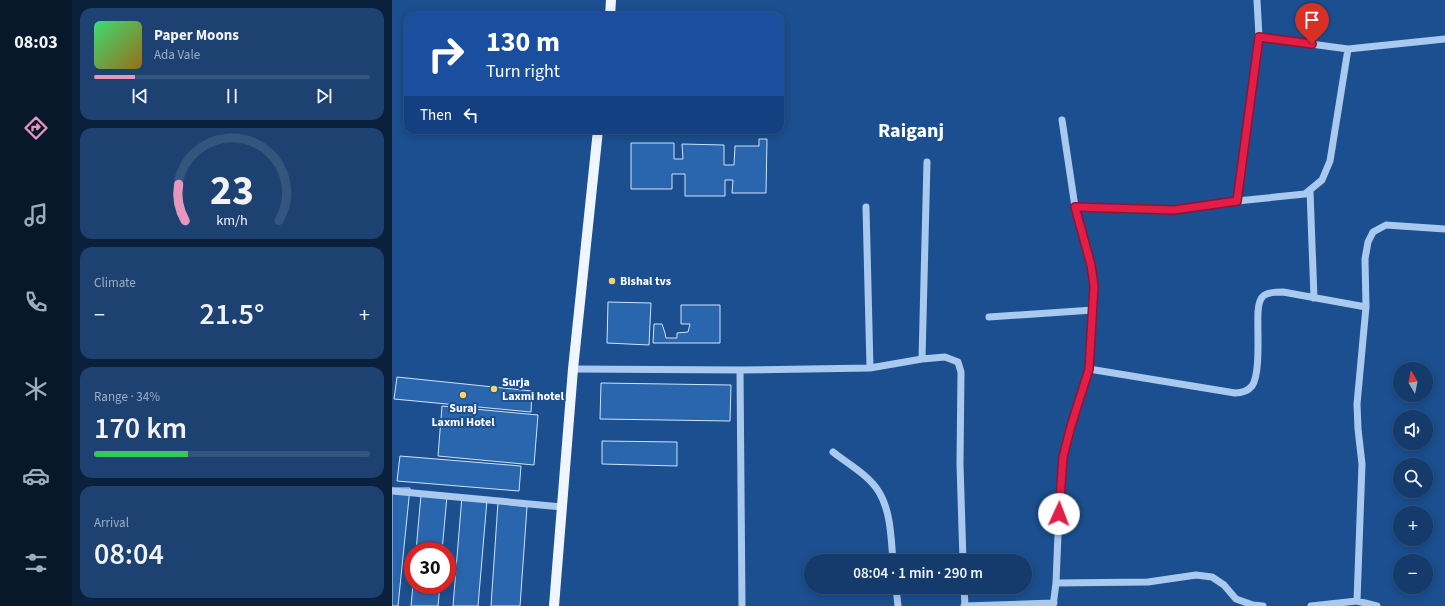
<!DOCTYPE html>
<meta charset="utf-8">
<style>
:root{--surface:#143b6b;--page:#1d4271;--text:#f1f3f6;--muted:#9dadc1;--line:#33557e;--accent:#e797bd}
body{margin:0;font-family:"Source Sans 3",sans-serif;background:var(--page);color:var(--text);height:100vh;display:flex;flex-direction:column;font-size:15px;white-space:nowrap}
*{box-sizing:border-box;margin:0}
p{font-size:13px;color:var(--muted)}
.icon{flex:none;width:22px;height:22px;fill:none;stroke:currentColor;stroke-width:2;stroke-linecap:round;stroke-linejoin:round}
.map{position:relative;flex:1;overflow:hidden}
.panel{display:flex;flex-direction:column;gap:8px;padding:8px;background:#0b203b;width:320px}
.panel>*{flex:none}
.guide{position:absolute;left:12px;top:12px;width:380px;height:122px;border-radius:12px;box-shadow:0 2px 10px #0003,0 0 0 1px var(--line);background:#1a4fa0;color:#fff;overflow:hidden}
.needle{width:26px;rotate:350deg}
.controls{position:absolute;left:1001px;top:362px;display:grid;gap:8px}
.controls a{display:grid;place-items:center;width:40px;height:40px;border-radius:50%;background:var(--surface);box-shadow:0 2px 10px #0003,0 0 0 1px var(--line);font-size:20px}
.speed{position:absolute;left:12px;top:542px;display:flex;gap:8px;font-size:20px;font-weight:700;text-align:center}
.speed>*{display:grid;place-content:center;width:52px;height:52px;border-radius:50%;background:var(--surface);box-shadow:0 2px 10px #0003,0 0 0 1px var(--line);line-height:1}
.speed .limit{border:6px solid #d22;background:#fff;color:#111}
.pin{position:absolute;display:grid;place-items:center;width:34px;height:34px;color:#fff;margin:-41px -17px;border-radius:50% 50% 50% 0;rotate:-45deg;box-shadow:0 0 4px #0007}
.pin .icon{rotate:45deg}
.me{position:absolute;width:44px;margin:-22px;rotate:2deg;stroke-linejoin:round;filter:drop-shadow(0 0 3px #0008)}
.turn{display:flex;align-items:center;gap:14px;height:84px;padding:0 16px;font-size:18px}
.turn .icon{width:52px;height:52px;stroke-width:2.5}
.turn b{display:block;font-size:28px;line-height:34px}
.then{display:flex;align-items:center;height:38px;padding:0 16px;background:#0003;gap:8px;font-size:15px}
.big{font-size:30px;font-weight:600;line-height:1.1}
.panel .widget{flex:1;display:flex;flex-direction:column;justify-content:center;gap:6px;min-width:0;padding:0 14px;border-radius:12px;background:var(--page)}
.panel .dial{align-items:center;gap:0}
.dial svg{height:104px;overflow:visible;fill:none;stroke:var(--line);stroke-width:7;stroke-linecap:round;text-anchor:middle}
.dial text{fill:var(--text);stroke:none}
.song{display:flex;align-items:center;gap:12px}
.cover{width:48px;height:48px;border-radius:6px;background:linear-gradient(135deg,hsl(140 70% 55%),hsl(40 70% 35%))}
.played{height:4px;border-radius:2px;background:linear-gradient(90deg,var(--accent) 15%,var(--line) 15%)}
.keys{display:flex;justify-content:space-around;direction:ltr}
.heat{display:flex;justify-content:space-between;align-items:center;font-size:22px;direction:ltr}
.charge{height:6px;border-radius:3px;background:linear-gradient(90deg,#34c759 34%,var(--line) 0)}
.trip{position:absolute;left:412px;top:554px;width:228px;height:40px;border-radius:20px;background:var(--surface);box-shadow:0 2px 10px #0003,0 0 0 1px var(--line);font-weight:600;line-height:40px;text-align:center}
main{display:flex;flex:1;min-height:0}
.menu{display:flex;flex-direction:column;width:72px;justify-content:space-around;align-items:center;background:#08182b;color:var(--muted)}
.menu .icon{width:28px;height:28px}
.menu .on{color:var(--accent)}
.menu b{font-size:18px;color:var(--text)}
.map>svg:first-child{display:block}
</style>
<main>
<nav class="menu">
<b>08:03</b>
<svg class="icon on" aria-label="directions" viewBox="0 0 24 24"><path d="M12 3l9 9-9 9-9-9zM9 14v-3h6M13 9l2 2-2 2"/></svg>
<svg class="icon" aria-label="music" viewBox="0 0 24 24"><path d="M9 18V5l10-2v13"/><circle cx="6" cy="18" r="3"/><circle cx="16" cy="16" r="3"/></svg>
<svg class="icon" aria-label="phone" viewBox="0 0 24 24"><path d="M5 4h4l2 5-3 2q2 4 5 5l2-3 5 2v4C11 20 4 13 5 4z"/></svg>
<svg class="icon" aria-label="climate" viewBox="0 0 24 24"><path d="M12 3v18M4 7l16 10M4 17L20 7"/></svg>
<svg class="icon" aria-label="car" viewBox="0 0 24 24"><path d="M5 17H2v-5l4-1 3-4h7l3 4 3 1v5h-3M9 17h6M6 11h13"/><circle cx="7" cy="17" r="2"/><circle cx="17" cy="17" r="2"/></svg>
<svg class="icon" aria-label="filters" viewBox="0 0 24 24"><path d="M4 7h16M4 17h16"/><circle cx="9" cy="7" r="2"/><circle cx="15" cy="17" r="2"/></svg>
</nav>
<section class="panel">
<div class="widget">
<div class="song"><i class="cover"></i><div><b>Paper Moons</b><p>Ada Vale</p></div></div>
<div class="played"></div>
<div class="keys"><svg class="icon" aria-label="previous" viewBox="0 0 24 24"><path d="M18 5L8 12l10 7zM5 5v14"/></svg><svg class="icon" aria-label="pause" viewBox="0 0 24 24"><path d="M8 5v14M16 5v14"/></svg><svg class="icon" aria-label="next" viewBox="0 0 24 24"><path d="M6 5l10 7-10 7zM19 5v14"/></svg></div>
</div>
<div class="widget dial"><svg viewBox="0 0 100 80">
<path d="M14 69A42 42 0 1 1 86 69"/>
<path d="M14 69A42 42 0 0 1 9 41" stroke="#e797bd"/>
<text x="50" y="56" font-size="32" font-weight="700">23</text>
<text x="50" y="72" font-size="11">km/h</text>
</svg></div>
<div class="widget"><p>Climate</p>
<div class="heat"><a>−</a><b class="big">21.5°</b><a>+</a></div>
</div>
<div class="widget"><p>Range · 34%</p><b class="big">170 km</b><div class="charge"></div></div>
<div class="widget"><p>Arrival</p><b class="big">08:04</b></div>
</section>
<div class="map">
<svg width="1053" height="606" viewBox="0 0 1053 606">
<rect width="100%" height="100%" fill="#1b4f8f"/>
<path fill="#2a66ad" stroke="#cfe3fa" d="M 367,139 L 375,139 L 374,193 L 340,193 L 341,180 L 333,180 L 333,196 L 293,196 L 293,174 L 280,174 L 280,189 L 239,189 L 239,143 L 282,143 L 282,159 L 291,159 L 290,144 L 332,145 L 332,165 L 342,165 L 343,146 L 367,146 Z
M 216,302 L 259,303 L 257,345 L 215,343 Z
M 289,305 L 328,305 L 328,343 L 261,343 L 262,324 L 270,324 L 273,333 L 274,338 L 285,338 L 285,333 L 296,332 L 298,324 L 289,324 Z
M 5,377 L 140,391 L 139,412 L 2,399 Z
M 209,383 L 339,385 L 338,421 L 208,419 Z
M 50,406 L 146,415 L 142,465 L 46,456 Z
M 210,441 L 285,442 L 285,466 L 210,464 Z
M 8,456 L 129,466 L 127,491 L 5,481 Z
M 0,488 L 18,488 L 6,606 L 0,606 Z
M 29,495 L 55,496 L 50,551 L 24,551 Z
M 70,496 L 95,500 L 86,606 L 61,606 Z
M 106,502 L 135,507 L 128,606 L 99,606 Z
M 21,585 L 48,585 L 46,606 L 19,606 Z"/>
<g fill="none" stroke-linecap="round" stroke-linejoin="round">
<path stroke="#a9c9ee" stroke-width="7" d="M 867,37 L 956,49 L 1053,39
M 918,191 L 922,298
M 845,201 L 867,37 L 865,0
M 474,207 L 478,368
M 683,207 L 772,210 L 792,209 L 845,201 L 913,194 L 930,180 L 938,161 L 956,49
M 597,317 L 701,310
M 530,359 L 535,162
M 181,369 L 348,370 L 478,368 L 530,359 L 553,357 L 566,362 L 569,372 L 568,464 L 571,561
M 697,369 L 843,393 C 849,393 856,391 860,386 C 869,373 865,329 866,312 C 867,294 873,292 891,292 L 974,307
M 348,370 L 350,606
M 441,452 C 456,464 477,475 487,492 C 499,512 499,538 501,561
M 0,491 L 170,507
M 664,583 L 756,582 L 804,575 L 820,577 L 832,585 L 844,599 L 861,605 L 871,606
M 504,587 L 506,606
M 572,587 L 573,606
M 965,601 L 970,464 L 966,429 L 965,404 L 974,307 L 973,259 L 976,242 L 981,232 L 994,225 L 1053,229
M 572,606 L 662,603
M 661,606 L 664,583 L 668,486 L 671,457 L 679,426 L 697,369 L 702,286 L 699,265 L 683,207 L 670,120
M 919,606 L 965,601 L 985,606"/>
<path stroke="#f0f6ff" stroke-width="10" d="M 218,16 L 219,0
M 162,606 L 181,369 L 206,130"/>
</g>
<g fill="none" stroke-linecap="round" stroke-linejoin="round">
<defs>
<path id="route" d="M 667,514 L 671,457 L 679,426 L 697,369 L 702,286 L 699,265 L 683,207 L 782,210 L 845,201 L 867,37 L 920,44"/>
</defs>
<use href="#route" stroke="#92132f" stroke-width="10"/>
<use href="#route" stroke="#e11d48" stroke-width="7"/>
</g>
<g fill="#ffd166" stroke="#1b4f8f" stroke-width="1.5">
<circle cx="220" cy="281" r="4"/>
<circle cx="102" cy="389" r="4"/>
<circle cx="71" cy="395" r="4"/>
</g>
<g text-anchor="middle" stroke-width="4" stroke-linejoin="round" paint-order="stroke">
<g font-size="12" font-weight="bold" fill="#fff" stroke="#1b4f8f" text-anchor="start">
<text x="228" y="285">Bishal tvs</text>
<text x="110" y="386">Surja<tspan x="110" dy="14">Laxmi hotel</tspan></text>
<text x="71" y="412" text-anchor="middle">Suraj<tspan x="71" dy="14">Laxmi Hotel</tspan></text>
</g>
<g font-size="20" font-weight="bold" fill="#fff" stroke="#1b4f8f">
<text x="519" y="137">Raiganj</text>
</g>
</g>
</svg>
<div class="controls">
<a><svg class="needle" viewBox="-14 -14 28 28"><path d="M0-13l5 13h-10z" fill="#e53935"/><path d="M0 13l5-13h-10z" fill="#9dadc1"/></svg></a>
<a><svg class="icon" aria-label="sound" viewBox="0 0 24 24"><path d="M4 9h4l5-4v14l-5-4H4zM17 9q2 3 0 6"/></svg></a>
<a><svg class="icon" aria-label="search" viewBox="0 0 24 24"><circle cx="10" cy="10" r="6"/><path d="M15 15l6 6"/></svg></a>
<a>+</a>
<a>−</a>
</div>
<div class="speed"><div class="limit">30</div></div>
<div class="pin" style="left:920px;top:44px;background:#d93025"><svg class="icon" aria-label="arrive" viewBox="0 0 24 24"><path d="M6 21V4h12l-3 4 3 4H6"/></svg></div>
<svg class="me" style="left:667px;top:514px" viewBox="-20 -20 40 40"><circle r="19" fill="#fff"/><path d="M0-13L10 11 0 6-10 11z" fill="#e11d48"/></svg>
<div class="trip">08:04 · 1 min · 290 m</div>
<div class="guide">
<div class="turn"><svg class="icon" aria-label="right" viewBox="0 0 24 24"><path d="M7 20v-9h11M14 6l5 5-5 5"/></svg><div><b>130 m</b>Turn right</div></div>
<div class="then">Then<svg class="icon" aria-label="left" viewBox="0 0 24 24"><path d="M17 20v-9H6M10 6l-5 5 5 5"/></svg></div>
</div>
</div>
</main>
